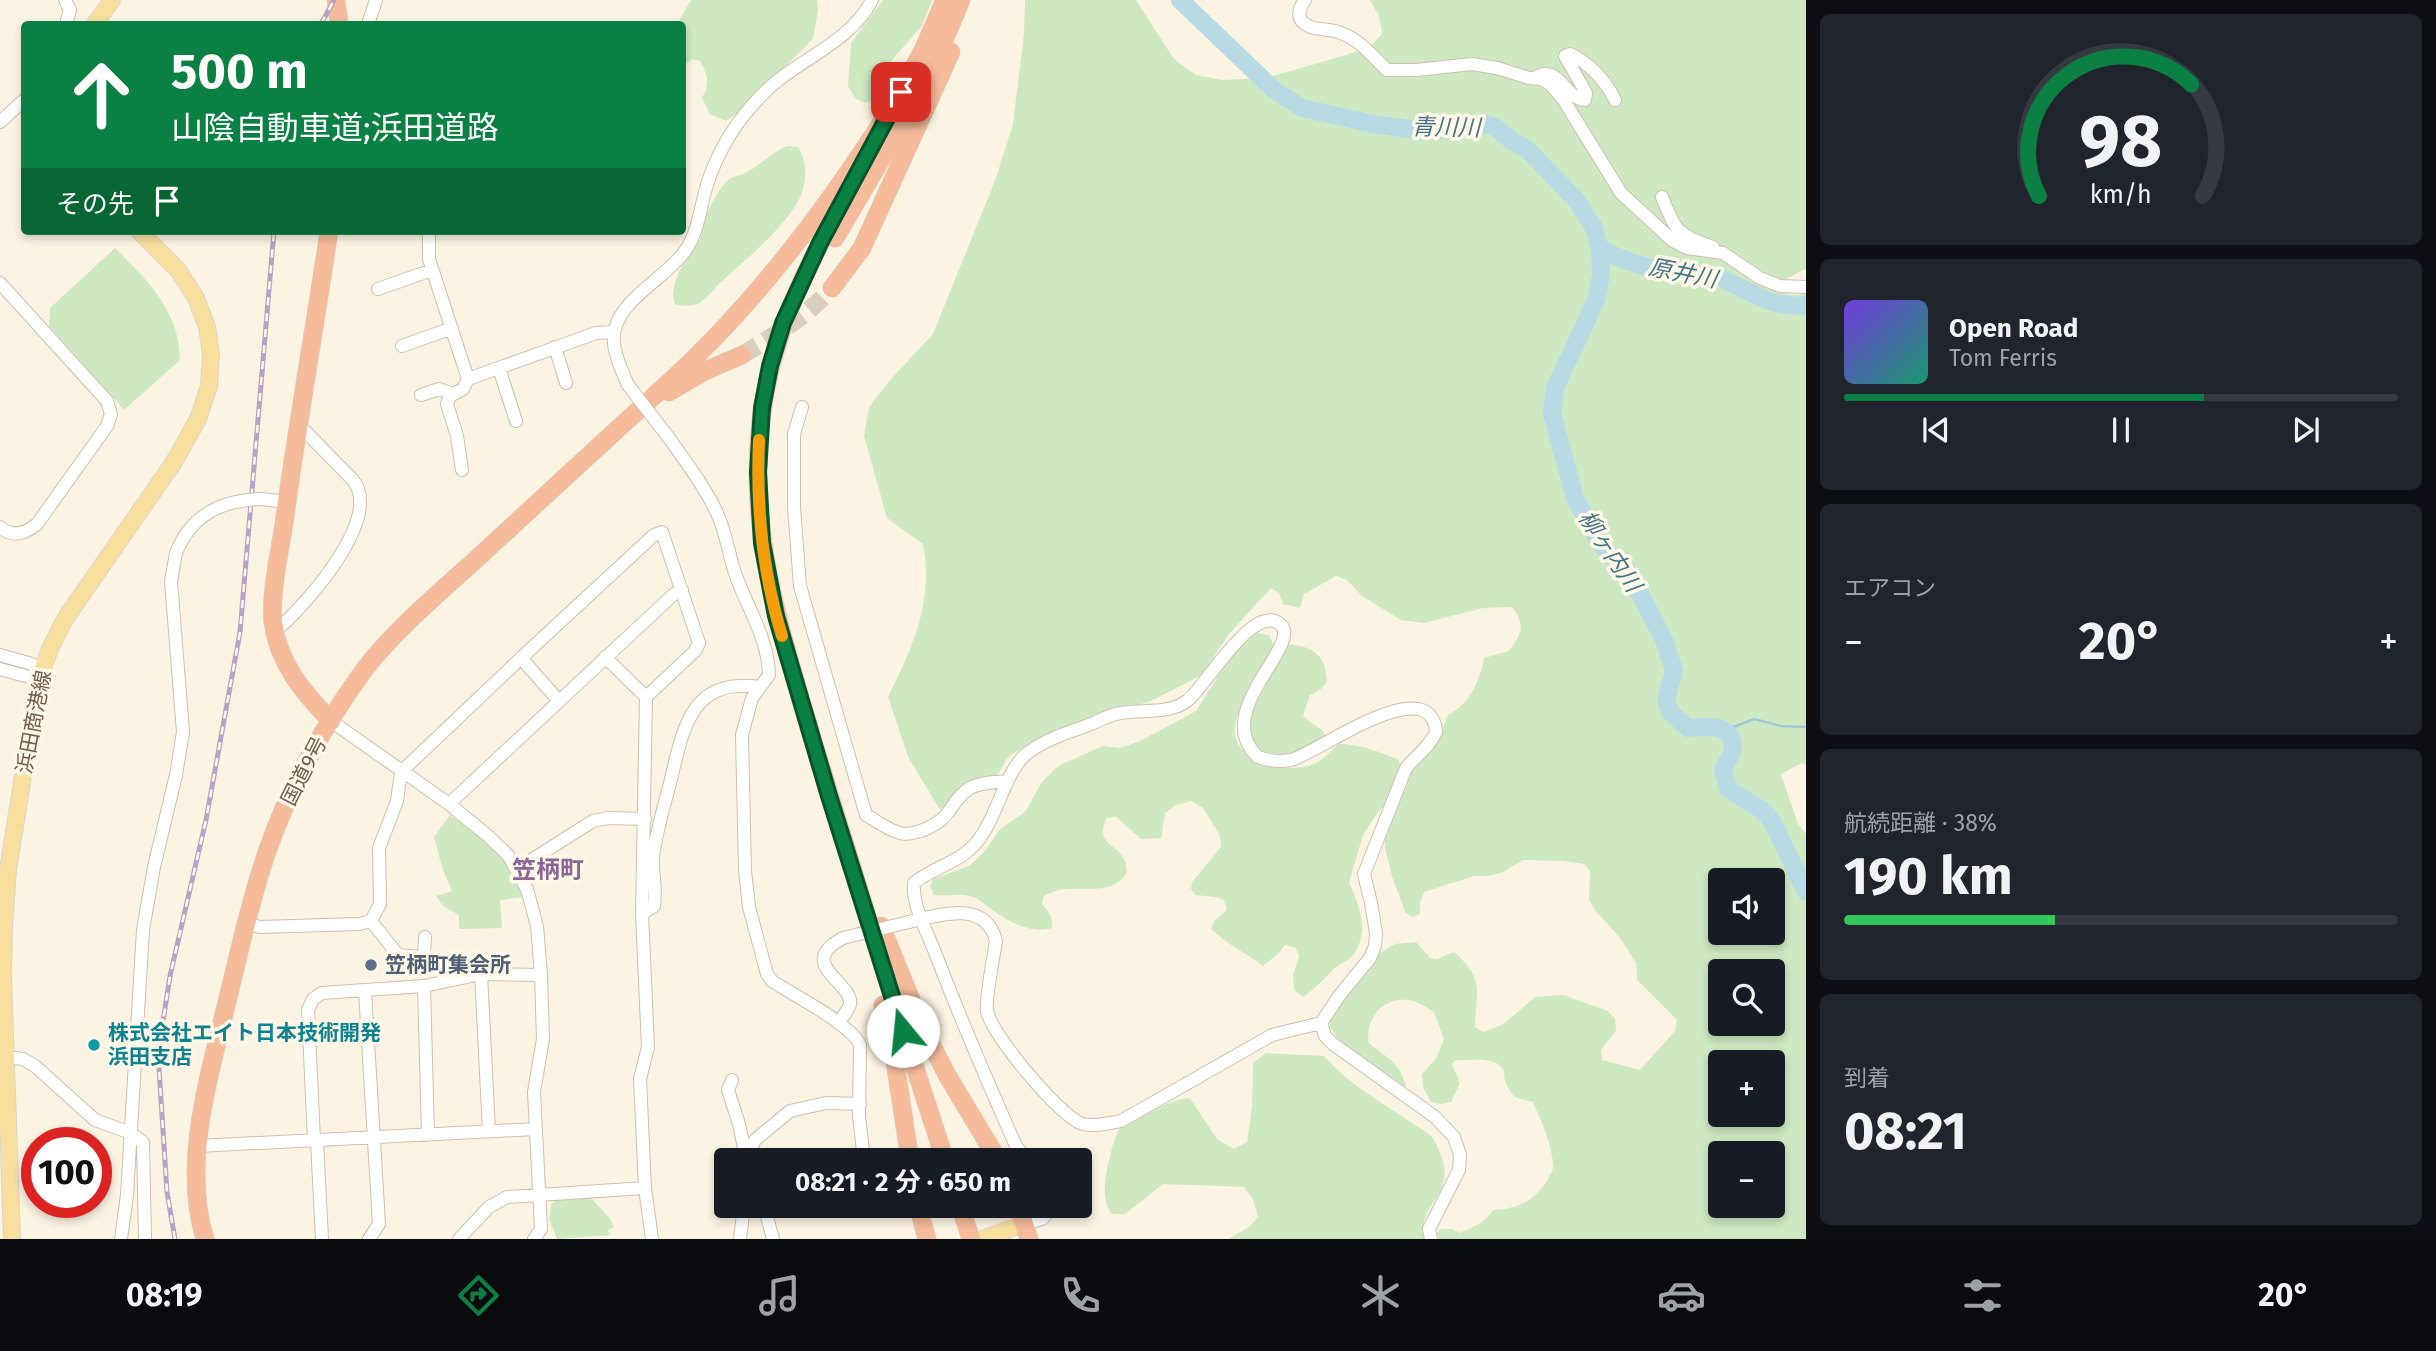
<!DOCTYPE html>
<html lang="ja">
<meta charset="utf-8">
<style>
:root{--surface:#171b24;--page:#20242c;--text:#f1f3f6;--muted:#9ea1a6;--line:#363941;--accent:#0b8043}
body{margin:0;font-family:"Fira Sans","Noto Sans JP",sans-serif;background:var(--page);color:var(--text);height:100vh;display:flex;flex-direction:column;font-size:26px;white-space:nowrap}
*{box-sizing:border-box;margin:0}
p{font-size:23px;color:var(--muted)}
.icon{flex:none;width:38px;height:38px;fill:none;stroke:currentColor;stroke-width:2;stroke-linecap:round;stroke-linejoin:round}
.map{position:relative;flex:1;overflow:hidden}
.drawer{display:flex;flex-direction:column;gap:14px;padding:14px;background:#0d0f14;width:630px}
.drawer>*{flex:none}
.top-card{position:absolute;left:21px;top:21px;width:665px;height:214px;border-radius:7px;box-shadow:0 4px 10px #0003;background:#0b8043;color:#fff;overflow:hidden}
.fabs{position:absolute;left:1708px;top:868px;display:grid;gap:14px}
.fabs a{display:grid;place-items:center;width:77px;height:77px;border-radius:7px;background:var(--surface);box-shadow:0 4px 10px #0003;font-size:35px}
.speed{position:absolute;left:21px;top:1127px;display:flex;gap:14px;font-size:35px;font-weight:700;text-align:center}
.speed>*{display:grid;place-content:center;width:91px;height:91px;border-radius:50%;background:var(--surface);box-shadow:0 4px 10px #0003;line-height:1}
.speed .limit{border:10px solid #d22;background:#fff;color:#111}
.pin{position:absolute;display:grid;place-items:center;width:60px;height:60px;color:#fff;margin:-30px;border-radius:14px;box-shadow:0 4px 10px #0006}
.me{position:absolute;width:77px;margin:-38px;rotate:343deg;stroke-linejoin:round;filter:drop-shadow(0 0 5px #0008)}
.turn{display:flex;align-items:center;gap:24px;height:147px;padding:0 35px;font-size:32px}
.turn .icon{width:91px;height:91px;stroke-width:2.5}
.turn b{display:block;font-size:49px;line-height:60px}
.then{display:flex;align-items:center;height:66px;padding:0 35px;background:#0003;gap:14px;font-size:26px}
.big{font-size:52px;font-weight:700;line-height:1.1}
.drawer .widget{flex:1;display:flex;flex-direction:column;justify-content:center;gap:10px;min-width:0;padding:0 24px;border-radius:10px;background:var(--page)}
.drawer .dial{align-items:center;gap:0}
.dial svg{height:182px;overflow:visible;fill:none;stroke:var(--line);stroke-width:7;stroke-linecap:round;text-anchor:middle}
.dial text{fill:var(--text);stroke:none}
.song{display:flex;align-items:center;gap:21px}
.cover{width:84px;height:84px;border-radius:10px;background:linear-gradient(135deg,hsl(260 70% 55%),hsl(160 70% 35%))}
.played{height:7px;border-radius:4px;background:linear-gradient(90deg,var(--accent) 65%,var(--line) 65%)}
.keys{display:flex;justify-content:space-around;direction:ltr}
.heat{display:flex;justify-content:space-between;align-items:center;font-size:38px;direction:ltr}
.charge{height:10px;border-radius:5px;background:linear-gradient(90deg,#34c759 38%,var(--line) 0)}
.trip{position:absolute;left:714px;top:1148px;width:378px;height:70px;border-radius:7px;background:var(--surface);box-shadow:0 4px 10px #0003;font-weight:700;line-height:70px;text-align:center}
.tabs{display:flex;height:112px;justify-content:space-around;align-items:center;background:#090b0e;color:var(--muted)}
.tabs .icon{width:49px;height:49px}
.tabs .active{color:var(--accent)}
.tabs b{font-size:32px;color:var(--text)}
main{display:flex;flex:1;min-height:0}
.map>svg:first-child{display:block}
</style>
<main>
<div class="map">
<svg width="1806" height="1239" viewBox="0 0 1806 1239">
<rect width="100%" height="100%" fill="#fcf4e3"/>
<path fill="#cee9c2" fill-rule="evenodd" d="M 691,0 L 817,0 L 818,11 L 813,39 L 739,112 L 726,121 L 710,114 L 702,98 C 710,84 708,75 700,61 L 692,59 L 683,66 L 682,24 L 677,24 Z
M 883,0 L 932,0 L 922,26 L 891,61 L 883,86 L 872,101 L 866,103 L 856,99 L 848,86 L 851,43 Z
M 1025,0 L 1136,0 L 1174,59 L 1196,75 L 1223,80 L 1266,78 L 1329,60 L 1368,48 L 1382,34 L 1379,16 L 1370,0 L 1806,0 L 1806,269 L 1784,280 L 1773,290 L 1792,295 L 1806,294 L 1806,765 L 1802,763 L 1781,774 L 1798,824 L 1806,834 L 1806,1239 L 1439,1239 L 1436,1234 L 1440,1229 L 1452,1229 L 1459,1233 C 1474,1227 1484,1223 1493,1210 C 1518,1209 1535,1201 1548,1179 C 1550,1174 1554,1170 1553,1165 C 1552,1143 1541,1121 1533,1102 L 1514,1097 C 1511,1092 1507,1087 1505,1081 C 1504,1078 1505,1073 1503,1070 C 1495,1054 1468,1062 1455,1060 L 1452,1064 L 1460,1083 L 1451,1102 L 1441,1104 L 1431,1102 L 1423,1087 L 1422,1074 L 1437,1057 L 1444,1039 L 1434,1012 C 1426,1007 1417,1001 1408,1000 C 1383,997 1364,1019 1369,1043 C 1390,1061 1400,1061 1407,1090 L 1345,1049 L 1330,1027 L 1331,1013 L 1375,956 L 1395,944 L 1416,942 L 1430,958 L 1437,959 L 1454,952 C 1485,979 1476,990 1475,1027 L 1483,1032 L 1502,1025 L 1535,997 L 1563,995 L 1608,1011 L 1615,1019 L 1616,1031 L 1601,1050 L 1602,1060 L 1640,1070 L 1675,1031 L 1677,1020 L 1637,980 L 1636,963 L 1620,938 L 1594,909 L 1589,900 L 1590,871 L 1584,864 L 1564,861 L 1523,860 L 1503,872 L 1489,876 L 1474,876 L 1424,892 L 1420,902 L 1420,914 L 1412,917 L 1405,912 L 1392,876 L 1385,848 L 1385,826 L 1409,771 L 1440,736 L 1448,715 C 1469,705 1480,681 1484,658 L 1509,651 C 1522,633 1526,625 1512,607 L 1483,608 L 1424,623 L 1401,620 L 1362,596 L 1347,580 L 1336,576 L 1304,594 L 1300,608 L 1283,604 L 1279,593 L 1271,588 L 1229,634 L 1202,675 L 1151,701 L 1076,723 L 1035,740 L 1008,757 L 998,774 L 952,797 L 947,807 L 939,808 L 908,757 L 888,697 C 913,647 934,600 923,544 L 887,518 L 864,436 L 869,407 L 891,379 L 933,334 L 996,178 L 1013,124 L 1024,33 ZM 1720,880 L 1773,880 L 1773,933 L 1720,933 ZM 1720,971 L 1773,971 L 1773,1024 L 1720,1024 ZM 1720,1062 L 1773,1062 L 1773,1115 L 1720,1115 ZM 1720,1153 L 1773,1153 L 1773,1206 L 1720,1206 Z
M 788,146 L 798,147 C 806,160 807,174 803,189 C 794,221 745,260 720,283 C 714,289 708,297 701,302 C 694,307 683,307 675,304 C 672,296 673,290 675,283 C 678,270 686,261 692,249 C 703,227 710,199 727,181 C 732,176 741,176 747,172 C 761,165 773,151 788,146 Z
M 115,248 C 148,281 179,310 180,360 L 124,410 L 49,326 L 50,308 Z
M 1257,633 L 1269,635 L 1274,646 C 1264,667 1231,712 1235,735 C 1242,768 1293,775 1318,762 C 1325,758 1332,749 1339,744 C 1359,744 1381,752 1399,760 L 1400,770 L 1387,803 L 1378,812 L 1363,835 L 1349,883 C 1360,906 1370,933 1353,955 C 1349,961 1340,963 1335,968 C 1324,979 1316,988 1303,997 L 1294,990 L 1293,975 L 1299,957 L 1296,948 L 1285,945 L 1278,954 L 1263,966 C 1246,953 1226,944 1211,929 L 1215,920 L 1227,910 L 1224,900 L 1216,897 L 1195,895 L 1191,889 L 1192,882 L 1221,847 C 1220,831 1218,833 1211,821 C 1202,807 1206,809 1191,801 L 1176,805 L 1165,813 L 1161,838 L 1141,839 L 1116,817 L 1107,818 C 1093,843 1117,843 1125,861 C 1127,865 1126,869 1127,873 C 1112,895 1087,887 1065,889 C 1058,889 1050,893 1044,896 L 1042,904 C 1048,911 1054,918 1052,928 C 1031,935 1007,921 991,909 C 985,905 979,899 973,897 C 960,892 948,897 934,895 L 930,886 L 933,879 L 969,866 L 984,852 L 1000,829 L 1026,811 L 1041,783 L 1058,766 L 1103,746 L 1120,748 L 1140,741 L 1196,711 L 1223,668 L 1244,640 Z
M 1289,644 C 1315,647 1326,656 1327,682 L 1321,689 L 1310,695 L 1303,716 C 1310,724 1320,726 1325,734 L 1324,740 L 1285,759 L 1263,754 L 1248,736 L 1251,706 Z
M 450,815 L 479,835 L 508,863 L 524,897 L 500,900 L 502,928 L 459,929 L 459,915 L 443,906 L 436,896 L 452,891 L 443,870 L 434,837 Z
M 1266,1053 L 1324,1056 C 1347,1083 1380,1101 1409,1121 C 1416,1126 1429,1132 1434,1140 C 1438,1147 1442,1158 1444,1165 C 1450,1198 1416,1206 1425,1239 L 1228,1239 L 1249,1227 L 1258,1217 L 1253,1199 L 1244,1187 L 1163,1184 L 1125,1214 L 1112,1214 C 1096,1198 1111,1149 1118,1130 C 1143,1119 1163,1100 1190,1098 L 1217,1139 L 1234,1149 L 1247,1142 L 1252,1107 L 1253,1063 Z
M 589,1196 L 609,1217 L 614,1227 L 608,1230 L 610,1235 L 557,1239 L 549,1219 L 551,1204 L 556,1199 Z"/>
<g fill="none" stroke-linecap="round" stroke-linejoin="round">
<path stroke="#9fc9d6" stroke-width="2.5" d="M 1180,0 L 1182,0
M 1723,731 L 1754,719 L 1781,726 L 1806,727"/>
<path stroke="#b8dae5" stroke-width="18" d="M 1180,0 L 1273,89 L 1302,108 L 1373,124 L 1424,131 L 1460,129 L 1484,124 L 1495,127 L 1512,141 L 1527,149 L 1577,201 L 1594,228 L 1600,249 L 1601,274 L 1597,298 L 1555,388 L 1552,414 L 1575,498 L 1599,542 L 1631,577 L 1664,640 L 1674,670 L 1666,699 L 1670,712 L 1688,728 C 1706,726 1734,723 1733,749 C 1732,757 1725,763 1723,770 L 1728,789 L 1762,810 L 1772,821 L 1806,892
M 1600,249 C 1619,258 1640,267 1661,270 C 1681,273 1701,271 1720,278 C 1750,290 1772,310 1806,305"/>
<path stroke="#dacebd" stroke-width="18" stroke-dasharray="18 9" stroke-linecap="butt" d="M 742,355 C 774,336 807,316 832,288"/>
<defs>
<path id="minor" d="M 65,0 L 70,10 L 66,24
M 1305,0 C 1299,7 1296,18 1305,24 C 1314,31 1328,28 1338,32 C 1360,39 1371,55 1387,70 L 1417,70 L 1472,64 L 1497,68 L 1529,78 L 1541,79 L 1550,84 L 1563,99 L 1621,193 L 1673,241 L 1687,248 L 1723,253 L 1760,278 L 1780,286 L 1806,287
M 368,24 L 376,0
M 1535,78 C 1558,62 1565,99 1585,100 L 1586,93 L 1565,56 L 1570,54 C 1589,63 1606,81 1615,100
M 0,122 L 24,100
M 1662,197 C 1677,233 1676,234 1713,247
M 429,231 L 429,259 L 468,379
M 0,283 L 107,401 L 111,414 L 107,426 L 37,524 C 25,534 12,538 0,527
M 378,289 L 432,270
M 402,346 L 452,328
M 555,347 L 566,383
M 499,368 L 516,421
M 628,385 C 621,369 610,346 615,329 C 623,297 667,277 685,251 C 701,228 700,201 710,176 C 721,146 739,118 761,96 C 794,60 849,45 872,0
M 421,395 L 439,389 L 453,394
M 802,407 L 794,434 L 794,507 L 800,586 L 866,815 C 877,821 888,830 900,833 C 912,836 931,828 941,820 C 952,811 955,797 970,788 C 981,782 996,782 1008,781
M 669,438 C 685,461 704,485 716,511 C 726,531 728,552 735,573 C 747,608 768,637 769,675 L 752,698 L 742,735 L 745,871 L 749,907 L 767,974 L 772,981 C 793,995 851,1024 860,1045 L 859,1116 L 864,1160
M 462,470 L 457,436 L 447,404 L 450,396 L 463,389 L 468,379 L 596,333 L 614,332
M 261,499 L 287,502
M 281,626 C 308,602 383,518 353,480 L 298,424
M 0,655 L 32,664 L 41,674 L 29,677 L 0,669
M 559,701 L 521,658 L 654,535 L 662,532 L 699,643 L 695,651 L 646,697
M 331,721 L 449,804 L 487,835 L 508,855 L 527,889 L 537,926 L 541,975 L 543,1039 L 534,1092 L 541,1229 L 534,1239
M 449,804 L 674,594 L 682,590
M 517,869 L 593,821 L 608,818 L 645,819
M 642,914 L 654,906 C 657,889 652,874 653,857 C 656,832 664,807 670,783 C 683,730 690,677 759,687
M 371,921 L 398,955 L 419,957 L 424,954 L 425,937
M 246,922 L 259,927 L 359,924 L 371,921 L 380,904 L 379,848 L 397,801 L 401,772 L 521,658
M 909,922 C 938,915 986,899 996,941 C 994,956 985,999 987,1011 C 991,1034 1061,1118 1083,1124 C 1095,1127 1109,1123 1121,1121 L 1272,1035 L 1321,1023 L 1339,996 L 1370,958 L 1375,946 L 1376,933 L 1371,903 L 1364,874 L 1406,768 C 1416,756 1430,746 1436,732 C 1431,668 1316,754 1291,760 C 1279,762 1269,761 1258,757 C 1209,712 1305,644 1280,624 C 1253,602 1206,686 1188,700 C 1170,715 1143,709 1121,713 C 1111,714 1101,720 1091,724 C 1068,733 1044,739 1025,755 C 1005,773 996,820 976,843 C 959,863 933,867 914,883 C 912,907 928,933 936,955 C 961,1020 988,1083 1016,1146 L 1027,1160
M 481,974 L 489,1131
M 424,986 L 428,1135
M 365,991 L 379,1224 L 369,1239
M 838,1023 C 842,1017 849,1010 850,1004 C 854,983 794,964 843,938
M 1321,1023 L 1325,1036 L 1333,1044 L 1435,1117 L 1454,1137 L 1460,1155 L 1459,1170 L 1429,1229 L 1431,1239
M 5,1057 L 23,1059 L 35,1066 L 95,1120 L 131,1133 L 143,1142 L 145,1239
M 732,1080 L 728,1090 L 739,1124 L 746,1157
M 314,1141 L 308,1010 L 313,999 L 322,993 L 424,986 L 481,974 L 541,975
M 317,1141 L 322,1239
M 197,1146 L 536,1129
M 746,1160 L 755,1140 L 790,1111 L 826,1103 L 860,1104
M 778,1160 L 782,1158 L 799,1160
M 645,1188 L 652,1239
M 764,1206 L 773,1239
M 1024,1224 L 1042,1219 L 1053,1206
M 121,1239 L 127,1195 L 143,930 L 154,867 L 176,775 L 183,732 L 171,581 L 176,553
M 459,1239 L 489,1207 L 507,1197 L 645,1188 L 640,1079 L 648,1047 L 642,914 L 646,697 L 605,657
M 740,1239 L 744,1206"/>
<path id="major" d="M 95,24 L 112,0
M 12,1239 L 3,975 L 4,927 L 8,870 L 34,707 L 41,674 L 50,649 L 65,619 L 174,462 L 198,419 L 209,386 L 211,354 L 207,327 L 196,298 L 178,270 L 139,231
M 983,1239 L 1024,1224"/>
<path id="highway" d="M 336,0 L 339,24
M 896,101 L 923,50 L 945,0
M 855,178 C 814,255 776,319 763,406 C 747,510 771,599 800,697 C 814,744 828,791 843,838 C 876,946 910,1053 945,1160
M 329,231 C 315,326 298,421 285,516 C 281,548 270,590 273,622 C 278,663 303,692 331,721
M 835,238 C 881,160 928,84 961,0
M 832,288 L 862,248 L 951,52
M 669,392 L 705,371 L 742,355
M 881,926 L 921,1024 L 947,1075 L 998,1160
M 883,1005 L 891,1036 L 910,1160
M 918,1206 L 927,1239
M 960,1206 L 971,1239
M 1018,1206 L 1029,1239
M 205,1239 C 183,1169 206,1087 223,1018 C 237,962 249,904 268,849 C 289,788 326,722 364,670 C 396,628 445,588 484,552 C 544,497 604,441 665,386 C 758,302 834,199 901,92"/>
</defs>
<use href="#minor" stroke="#cfbfad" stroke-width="14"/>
<use href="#major" stroke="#dbd5d0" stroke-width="18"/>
<use href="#highway" stroke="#dbd5d0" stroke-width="19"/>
<use href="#minor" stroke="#fff" stroke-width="12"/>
<use href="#major" stroke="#f9df9d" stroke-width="16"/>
<use href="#highway" stroke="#f5bb9b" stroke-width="18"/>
<defs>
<path id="rail" d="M 321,24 L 334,0
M 175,1239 L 167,1192 L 158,1053 L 170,976 L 206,820 L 240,632 L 274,231"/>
</defs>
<use href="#rail" stroke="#b8a2c5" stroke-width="5"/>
<use href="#rail" stroke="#fff8e9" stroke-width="2.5" stroke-dasharray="8" stroke-linecap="butt"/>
<defs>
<path id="minor-bridge" d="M 628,385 L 669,438
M 176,553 C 191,515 221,500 261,499
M 843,938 L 909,922"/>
</defs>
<use href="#minor-bridge" stroke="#cfbfad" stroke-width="14" stroke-linecap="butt"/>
<use href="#minor-bridge" stroke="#fff" stroke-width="12"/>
</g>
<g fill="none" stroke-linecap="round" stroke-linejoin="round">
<defs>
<path id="route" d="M 901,92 L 820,243 L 783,323 L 770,366 L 762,408 L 758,472 L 762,543 L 776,616 L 829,796 L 903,1031"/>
</defs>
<use href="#route" stroke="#07532c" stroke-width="18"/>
<use href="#route" stroke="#0b8043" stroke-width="12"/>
<path stroke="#f59e0b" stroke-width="12" d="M 759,440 C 756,507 762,571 782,636"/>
</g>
<circle fill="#5c6f8a" stroke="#fff8e9" stroke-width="2.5" cx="371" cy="965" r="7"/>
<circle fill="#0f9aa8" stroke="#fff8e9" stroke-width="2.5" cx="94" cy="1045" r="7"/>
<g text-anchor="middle" stroke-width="7" stroke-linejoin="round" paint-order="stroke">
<g font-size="21" fill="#735c4a" stroke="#fff8e9">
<text transform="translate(34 722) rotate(-79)" y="7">浜田商港線</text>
<text transform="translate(304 771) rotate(-63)" y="7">国道9号</text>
</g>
<g font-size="21" font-weight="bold" fill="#4e5e75" stroke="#fff8e9" text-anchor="start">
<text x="385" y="972">笠柄町集会所</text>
</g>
<g font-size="21" font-weight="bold" fill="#0d838f" stroke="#fff8e9" text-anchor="start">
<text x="108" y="1040">株式会社エイト日本技術開発<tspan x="108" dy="24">浜田支店</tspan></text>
</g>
<g font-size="23" font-style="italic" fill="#447586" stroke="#fff8e9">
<text transform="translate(1446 127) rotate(1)" y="8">青川川</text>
<text transform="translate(1683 273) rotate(11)" y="8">原井川</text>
<text transform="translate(1610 551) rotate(56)" y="8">柳ヶ内川</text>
</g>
<g font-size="24" font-weight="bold" fill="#8a6596" stroke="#fff8e9">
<text x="548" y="878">笠柄町</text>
</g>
</g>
</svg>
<div class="fabs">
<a><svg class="icon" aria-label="sound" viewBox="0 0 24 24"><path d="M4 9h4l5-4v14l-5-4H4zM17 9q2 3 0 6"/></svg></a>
<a><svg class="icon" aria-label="search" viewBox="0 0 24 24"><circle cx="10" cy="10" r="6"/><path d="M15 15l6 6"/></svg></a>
<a>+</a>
<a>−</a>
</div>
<div class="speed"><div class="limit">100</div></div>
<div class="pin" style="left:901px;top:92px;background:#d93025"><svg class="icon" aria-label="arrive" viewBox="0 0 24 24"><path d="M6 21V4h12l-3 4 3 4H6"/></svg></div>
<svg class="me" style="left:903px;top:1031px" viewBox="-20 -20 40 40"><circle r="19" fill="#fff"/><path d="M0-13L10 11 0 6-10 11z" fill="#0b8043"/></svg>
<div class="trip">08:21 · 2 分 · 650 m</div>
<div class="top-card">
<div class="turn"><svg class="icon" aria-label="ahead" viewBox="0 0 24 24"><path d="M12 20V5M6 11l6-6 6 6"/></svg><div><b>500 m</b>山陰自動車道;浜田道路</div></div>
<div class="then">その先<svg class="icon" aria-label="arrive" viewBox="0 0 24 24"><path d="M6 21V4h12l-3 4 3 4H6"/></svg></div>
</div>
</div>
<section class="drawer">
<div class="widget dial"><svg viewBox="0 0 100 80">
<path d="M14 69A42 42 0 1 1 86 69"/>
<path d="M14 69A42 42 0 0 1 81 20" stroke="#0b8043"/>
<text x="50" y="56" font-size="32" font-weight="700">98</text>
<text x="50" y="72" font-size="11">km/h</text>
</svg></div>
<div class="widget">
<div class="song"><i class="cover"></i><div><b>Open Road</b><p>Tom Ferris</p></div></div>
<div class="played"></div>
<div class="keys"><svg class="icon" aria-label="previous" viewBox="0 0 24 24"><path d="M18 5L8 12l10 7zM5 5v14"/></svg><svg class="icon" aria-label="pause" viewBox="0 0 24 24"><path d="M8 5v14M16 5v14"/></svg><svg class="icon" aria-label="next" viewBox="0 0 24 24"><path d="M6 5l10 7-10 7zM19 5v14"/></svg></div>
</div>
<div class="widget"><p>エアコン</p>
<div class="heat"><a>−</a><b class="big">20°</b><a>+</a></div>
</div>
<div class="widget"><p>航続距離 · 38%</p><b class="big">190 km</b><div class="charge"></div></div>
<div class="widget"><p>到着</p><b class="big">08:21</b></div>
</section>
</main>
<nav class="tabs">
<b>08:19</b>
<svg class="icon active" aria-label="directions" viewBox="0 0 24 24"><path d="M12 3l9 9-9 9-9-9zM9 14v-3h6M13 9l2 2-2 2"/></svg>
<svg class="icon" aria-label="music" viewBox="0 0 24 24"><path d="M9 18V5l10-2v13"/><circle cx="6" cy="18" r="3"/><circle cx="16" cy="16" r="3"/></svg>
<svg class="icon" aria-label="phone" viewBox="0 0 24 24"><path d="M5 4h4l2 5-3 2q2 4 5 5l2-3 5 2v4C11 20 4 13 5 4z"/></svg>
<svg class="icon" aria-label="climate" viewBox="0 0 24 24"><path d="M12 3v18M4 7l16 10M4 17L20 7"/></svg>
<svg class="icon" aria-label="car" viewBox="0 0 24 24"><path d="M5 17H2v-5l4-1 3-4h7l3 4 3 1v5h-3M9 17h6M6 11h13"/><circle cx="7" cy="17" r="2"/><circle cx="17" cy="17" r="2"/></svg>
<svg class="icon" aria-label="filters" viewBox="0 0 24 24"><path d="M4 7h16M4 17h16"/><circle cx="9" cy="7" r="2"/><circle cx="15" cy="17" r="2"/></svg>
<b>20°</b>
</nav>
